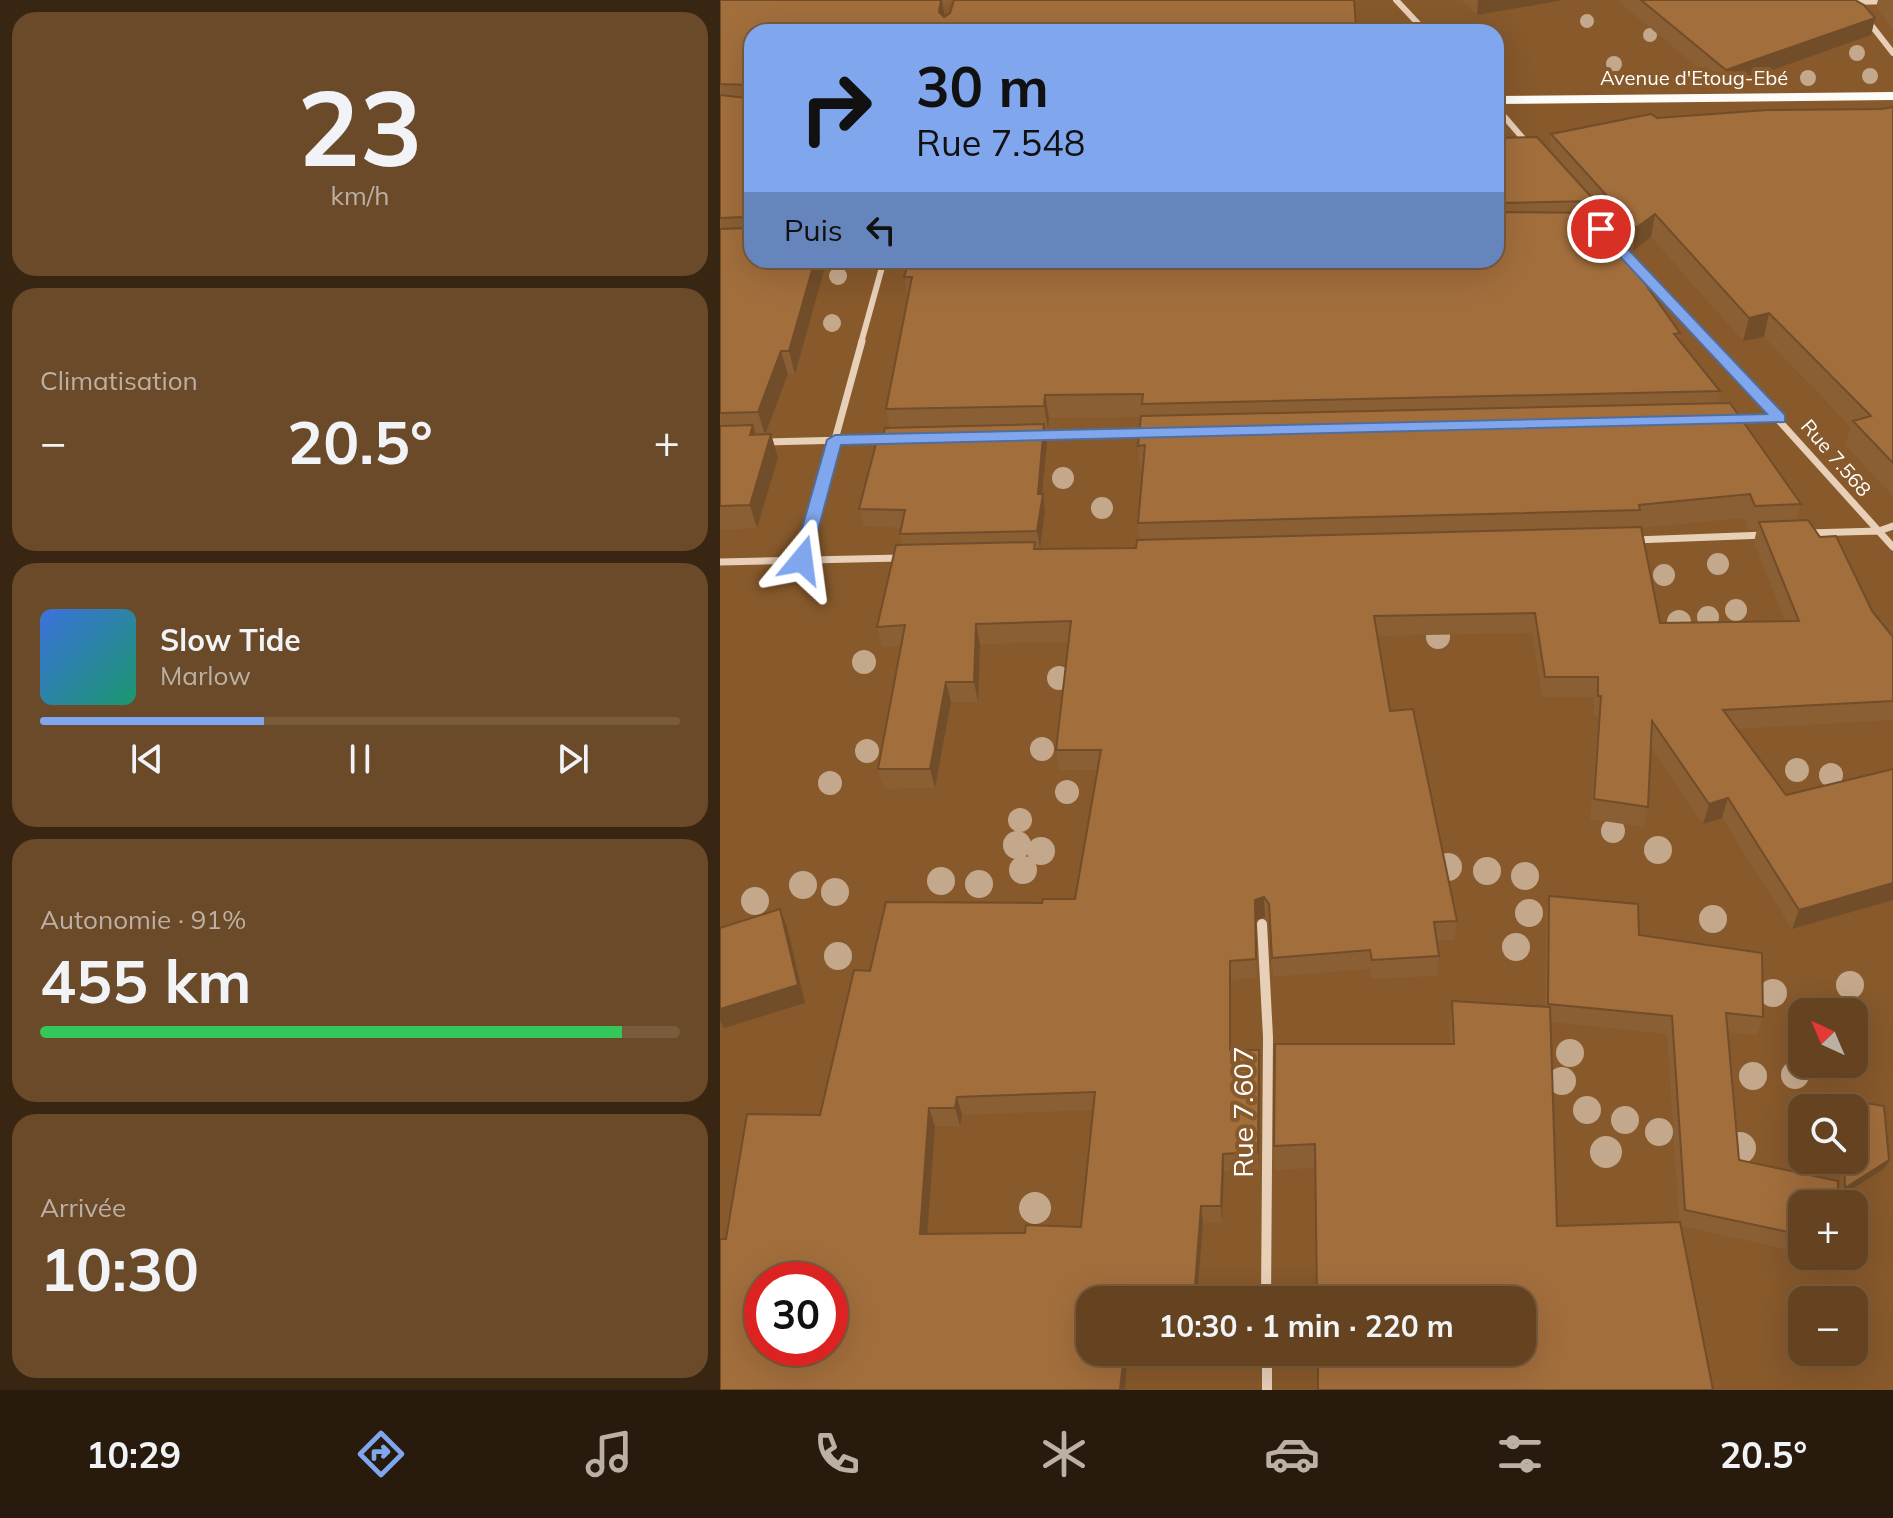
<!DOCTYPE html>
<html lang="fr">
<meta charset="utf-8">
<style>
:root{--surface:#654320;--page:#6b4a29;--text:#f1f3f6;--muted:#bcb0a5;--line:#795c3e;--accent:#80a7ed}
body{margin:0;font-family:Mulish,sans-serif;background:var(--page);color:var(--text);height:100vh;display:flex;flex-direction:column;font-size:30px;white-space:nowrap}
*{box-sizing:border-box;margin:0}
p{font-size:26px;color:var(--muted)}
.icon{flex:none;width:44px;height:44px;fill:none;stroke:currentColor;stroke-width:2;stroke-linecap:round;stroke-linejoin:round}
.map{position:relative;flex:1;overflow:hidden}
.panel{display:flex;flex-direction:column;gap:12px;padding:12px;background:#382512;width:720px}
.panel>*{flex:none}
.top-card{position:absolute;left:24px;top:24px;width:760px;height:244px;border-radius:24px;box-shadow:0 8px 32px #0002,0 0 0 2px var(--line);background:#80a7ed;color:#111;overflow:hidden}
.needle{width:52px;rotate:316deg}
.buttons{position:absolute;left:1068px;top:998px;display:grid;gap:16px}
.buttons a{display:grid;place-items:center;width:80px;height:80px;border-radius:16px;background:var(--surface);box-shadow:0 8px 32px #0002,0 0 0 2px var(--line);font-size:40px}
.speed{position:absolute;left:24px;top:1262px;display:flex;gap:16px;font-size:40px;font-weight:700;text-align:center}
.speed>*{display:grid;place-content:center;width:104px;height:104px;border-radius:50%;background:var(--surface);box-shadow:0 8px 32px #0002,0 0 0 2px var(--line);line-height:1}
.speed .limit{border:12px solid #d22;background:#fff;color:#111}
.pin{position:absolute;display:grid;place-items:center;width:68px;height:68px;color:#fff;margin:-34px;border:4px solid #fff;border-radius:50%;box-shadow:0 2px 8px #0007}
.me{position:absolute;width:88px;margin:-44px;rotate:16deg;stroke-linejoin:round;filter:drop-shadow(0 0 6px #0008)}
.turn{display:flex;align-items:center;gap:28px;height:168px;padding:0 40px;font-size:36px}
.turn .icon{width:104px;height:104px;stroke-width:2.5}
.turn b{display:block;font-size:56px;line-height:68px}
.then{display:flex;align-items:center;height:76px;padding:0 40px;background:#0003;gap:16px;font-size:30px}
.big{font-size:60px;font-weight:700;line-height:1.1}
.panel .card{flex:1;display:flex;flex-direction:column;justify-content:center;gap:12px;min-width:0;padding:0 28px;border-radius:24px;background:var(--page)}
.panel .dial{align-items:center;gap:0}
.dial b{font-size:104px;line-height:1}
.song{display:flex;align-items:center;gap:24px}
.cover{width:96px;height:96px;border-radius:12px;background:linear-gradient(135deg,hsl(220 70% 55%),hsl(160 70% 35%))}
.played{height:8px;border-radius:4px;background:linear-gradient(90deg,var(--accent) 35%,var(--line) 35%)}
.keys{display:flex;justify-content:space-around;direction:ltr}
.heat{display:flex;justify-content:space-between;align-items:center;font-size:44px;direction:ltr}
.charge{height:12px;border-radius:6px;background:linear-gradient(90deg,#34c759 91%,var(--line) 0)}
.trip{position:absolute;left:356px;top:1286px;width:460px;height:80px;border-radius:24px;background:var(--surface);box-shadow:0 8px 32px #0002,0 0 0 2px var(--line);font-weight:700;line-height:80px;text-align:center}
.tabs{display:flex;height:128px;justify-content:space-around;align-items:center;background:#281b0d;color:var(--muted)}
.tabs .icon{width:56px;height:56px}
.tabs .on{color:var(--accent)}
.tabs b{font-size:36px;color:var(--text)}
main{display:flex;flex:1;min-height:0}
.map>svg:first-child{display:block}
</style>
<main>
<section class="panel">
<div class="card dial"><b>23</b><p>km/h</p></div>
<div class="card"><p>Climatisation</p>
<div class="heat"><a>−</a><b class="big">20.5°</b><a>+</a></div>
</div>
<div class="card">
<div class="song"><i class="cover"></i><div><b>Slow Tide</b><p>Marlow</p></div></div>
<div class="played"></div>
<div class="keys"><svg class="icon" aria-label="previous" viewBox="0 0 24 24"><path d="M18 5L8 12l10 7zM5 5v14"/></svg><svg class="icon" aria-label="pause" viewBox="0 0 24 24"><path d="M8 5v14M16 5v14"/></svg><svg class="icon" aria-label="next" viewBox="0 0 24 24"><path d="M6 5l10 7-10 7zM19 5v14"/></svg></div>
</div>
<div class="card"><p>Autonomie · 91%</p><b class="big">455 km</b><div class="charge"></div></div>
<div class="card"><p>Arrivée</p><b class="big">10:30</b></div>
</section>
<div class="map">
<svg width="1173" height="1390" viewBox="0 0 1173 1390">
<rect width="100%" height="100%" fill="#87592b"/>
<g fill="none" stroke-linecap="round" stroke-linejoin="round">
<path stroke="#e7cfb8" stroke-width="6" d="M 676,0 L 706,32
M 1133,2 L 1173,1
M 1148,21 L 1173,53
M 776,107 L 807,143
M 898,246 L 988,343
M 141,343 L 164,260"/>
<path stroke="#e7cfb8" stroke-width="7" d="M 987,341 L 1173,547
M 1013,420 L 1060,419
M 317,435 L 427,433
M 45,442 L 167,439
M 1087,533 L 1159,531 L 1173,526
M 915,540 L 1045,535
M 82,560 L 142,341
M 0,562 L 181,558"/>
<path stroke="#e7cfb8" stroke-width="10" d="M 542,924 L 548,1037 L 546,1300
M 547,1352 L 547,1390"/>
<path fill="#fefcf9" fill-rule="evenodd" d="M 1173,92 L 1173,100 L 776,104 L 776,96 Z"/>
</g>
<g fill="#c4a88c">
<circle cx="867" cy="21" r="7"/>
<circle cx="930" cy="35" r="7"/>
<circle cx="1137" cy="53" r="8"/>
<circle cx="894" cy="64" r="8"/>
<circle cx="1150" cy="76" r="8"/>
<circle cx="1046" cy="77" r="8"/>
<circle cx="1088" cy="78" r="8"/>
<circle cx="118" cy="276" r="9"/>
<circle cx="112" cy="323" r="9"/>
<circle cx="343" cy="478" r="11"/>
<circle cx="382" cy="508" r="11"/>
<circle cx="998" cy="564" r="11"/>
<circle cx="944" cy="575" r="11"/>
<circle cx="1016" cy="610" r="11"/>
<circle cx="988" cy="617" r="11"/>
<circle cx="959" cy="622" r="12"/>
<circle cx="718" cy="637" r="12"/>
<circle cx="144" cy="662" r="12"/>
<circle cx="339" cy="678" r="12"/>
<circle cx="322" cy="749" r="12"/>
<circle cx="147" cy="751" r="12"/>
<circle cx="1077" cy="770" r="12"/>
<circle cx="1111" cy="775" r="12"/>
<circle cx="110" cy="783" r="12"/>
<circle cx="347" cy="792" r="12"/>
<circle cx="300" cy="820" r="12"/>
<circle cx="893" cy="831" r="12"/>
<circle cx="297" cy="845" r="14"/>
<circle cx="938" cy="850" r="14"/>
<circle cx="321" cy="851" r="14"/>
<circle cx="728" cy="867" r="14"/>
<circle cx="303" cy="870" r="14"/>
<circle cx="767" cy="871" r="14"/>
<circle cx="805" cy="876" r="14"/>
<circle cx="221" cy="881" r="14"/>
<circle cx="259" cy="884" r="14"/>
<circle cx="83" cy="885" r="14"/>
<circle cx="115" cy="892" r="14"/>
<circle cx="35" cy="901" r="14"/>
<circle cx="809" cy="913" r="14"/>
<circle cx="993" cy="919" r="14"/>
<circle cx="796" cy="947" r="14"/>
<circle cx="118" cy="956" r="14"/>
<circle cx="1130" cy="985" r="14"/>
<circle cx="1053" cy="993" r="14"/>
<circle cx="850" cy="1053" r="14"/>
<circle cx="1075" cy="1075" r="14"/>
<circle cx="1033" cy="1076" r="14"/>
<circle cx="842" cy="1081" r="14"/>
<circle cx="867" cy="1110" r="14"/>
<circle cx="905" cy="1120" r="14"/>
<circle cx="939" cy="1132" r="14"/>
<circle cx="1020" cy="1148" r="16"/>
<circle cx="886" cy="1152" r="16"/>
<circle cx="315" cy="1208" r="16"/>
</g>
<path fill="#8b5f34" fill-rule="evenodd" d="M 0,0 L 232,0 L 228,6 L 223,6 L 225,16 L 636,26 L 676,32 L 32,32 L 32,260 L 107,260 L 75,374 L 68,374 L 46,434 L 51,434 L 58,458 L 37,528 L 0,530 Z
M 742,0 L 844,0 L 757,15 Z
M 897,0 L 1135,0 L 1155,18 L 1151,35 L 1002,88 Z
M 1158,0 L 1173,0 L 1173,28 L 1171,28 L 1156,7 Z
M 1173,107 L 1173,496 L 1125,445 L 1131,427 L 1044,337 L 1023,341 L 931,237 L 913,251 L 906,243 L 904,254 L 960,333 L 958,339 L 1000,391 L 998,403 L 1010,403 L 1081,504 L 1076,521 L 1088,520 L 1100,537 L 1116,536 L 1152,611 L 1173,637 L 1173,720 L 1017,729 L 1066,795 L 1173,769 L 1173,900 L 1072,929 L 1002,818 L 983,824 L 930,746 L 928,807 L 923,827 L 870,819 L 878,716 L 874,716 L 874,697 L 822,697 L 812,633 L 658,636 L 670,711 L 693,709 L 737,921 L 734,940 L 717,941 L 719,956 L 717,976 L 651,979 L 649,969 L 553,977 L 550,923 L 545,917 L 535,920 L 537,978 L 511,980 L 511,1050 L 539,1050 L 539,1170 L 504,1171 L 502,1223 L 483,1223 L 477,1300 L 370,1300 L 370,1352 L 474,1352 L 473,1364 L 407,1362 L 405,1390 L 0,1390 L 0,1239 L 6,1239 L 27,1114 L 100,1115 L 134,970 L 150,971 L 166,902 L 322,903 L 323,899 L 355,899 L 378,770 L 339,770 L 336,750 L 348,642 L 260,644 L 258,702 L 231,702 L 215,788 L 164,789 L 158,769 L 181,646 L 162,647 L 157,627 L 176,545 L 182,545 L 180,534 L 181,528 L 144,526 L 139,509 L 158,436 L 163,436 L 165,428 L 170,428 L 166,409 L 188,297 L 184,277 L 190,260 L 776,260 L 776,138 L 817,137 L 829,150 L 831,134 L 931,114 L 937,118 L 1048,110 L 1162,109 ZM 420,417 L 418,446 L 420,470 L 423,469 L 418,523 L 419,540 L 417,540 L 416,548 L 316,549 L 320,549 L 325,512 L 322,494 L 327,442 L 325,429 L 328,429 L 329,418 ZM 1024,518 L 1028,530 L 1037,529 L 1034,542 L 1065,621 L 940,623 L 922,528 ZM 373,1110 L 361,1227 L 306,1225 L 305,1233 L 207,1234 L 215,1126 L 240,1126 L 242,1115 ZM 42,1280 L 110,1280 L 110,1348 L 42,1348 Z
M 829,896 L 919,935 L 1043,1017 L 1037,1035 L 1008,1032 L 1019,1160 L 1082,1204 L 1082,1253 L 961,1226 L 993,1390 L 595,1168 L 555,1170 L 554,1146 L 730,1044 L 729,1027 L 732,1001 L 825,1007 L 826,914 ZM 830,1022 L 947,1034 L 959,1222 L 837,1226 Z
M 1121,1099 L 1164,1106 L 1169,1160 L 1164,1169 L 1121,1196 L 1119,1160 L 1134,1160 L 1134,1108 L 1117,1108 Z
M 1096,1256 L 1111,1256 L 1109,1259 Z"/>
<path fill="#714d2a" d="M 221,0 L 222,0 L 225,18 L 219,12 Z
M 758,0 L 844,0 L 757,15 Z
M 1155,18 L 1151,35 L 1002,88 L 1006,70 Z
M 935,214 L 931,237 L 913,251 L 916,228 Z
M 907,236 L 903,258 L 897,244 Z
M 95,260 L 107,260 L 75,374 L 69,351 Z
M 1049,313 L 1044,337 L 1023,341 L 1029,318 Z
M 61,351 L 68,374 L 45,435 L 38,412 Z
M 325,395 L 329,418 L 328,429 L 324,406 Z
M 324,424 L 327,442 L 321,506 L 323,494 L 325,512 L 320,549 L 317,531 L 318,494 Z
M 33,425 L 40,449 L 30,435 Z
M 51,434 L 58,458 L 37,528 L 30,505 Z
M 256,624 L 260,644 L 258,702 L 254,682 Z
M 226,682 L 231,702 L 215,788 L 210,769 Z
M 1008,798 L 1002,818 L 983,824 L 989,804 Z
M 1173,883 L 1173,900 L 1072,929 L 1079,910 Z
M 544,897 L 545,917 L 535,920 L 537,978 L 535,900 Z
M 60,909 L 67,927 L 85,1003 L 4,1028 L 0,1020 L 0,1009 Z
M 510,961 L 511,980 L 511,1069 L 510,1050 Z
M 539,1050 L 540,1069 L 539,1170 L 538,1152 Z
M 237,1097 L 242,1115 L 240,1126 L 235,1108 Z
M 209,1108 L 215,1126 L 206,1251 L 200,1234 Z
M 503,1154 L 504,1171 L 502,1223 L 501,1206 Z
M 1169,1160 L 1164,1169 L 1121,1196 L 1125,1188 Z
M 481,1206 L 483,1223 L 477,1300 L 474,1300 Z
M 404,1352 L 405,1352 L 407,1362 L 405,1390 L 400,1390 Z"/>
<path fill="#a26e3c" stroke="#714d2a" stroke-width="2" fill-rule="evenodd" d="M 0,0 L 221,0 L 219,12 L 224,17 L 230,13 L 234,0 L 634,0 L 636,26 L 675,25 L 676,32 L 32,32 L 32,260 L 95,260 L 69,351 L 61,351 L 38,412 L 0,413 L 0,229 L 27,228 L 32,222 L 26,217 L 0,218 L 0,95 L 26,98 L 29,85 L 0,84 Z
M 921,0 L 1135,0 L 1144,5 L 1155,18 L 1006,70 Z
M 1173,107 L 1173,463 L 1133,421 L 1151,416 L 1049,313 L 1029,318 L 935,214 L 916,228 L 831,134 L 931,114 L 937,118 L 1048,110 L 1162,109 Z
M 817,137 L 875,201 L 778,203 L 776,204 L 776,138 Z
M 776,212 L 886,213 L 907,236 L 897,244 L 960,333 L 954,334 L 1000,391 L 422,404 L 423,394 L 325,395 L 324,406 L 166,409 L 192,277 L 184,277 L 190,260 L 776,260 Z
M 1010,403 L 1081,504 L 1035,506 L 1030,494 L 919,505 L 920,510 L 418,523 L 425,445 L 418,446 L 421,416 Z
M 324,424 L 318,494 L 323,494 L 317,531 L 180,534 L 185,510 L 139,509 L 158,436 L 163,436 L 165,428 Z
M 33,425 L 30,435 L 51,434 L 30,505 L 0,506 L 0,426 Z
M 1088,520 L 1100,537 L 1116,536 L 1152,611 L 1173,637 L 1173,701 L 1003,710 L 1066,795 L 1173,769 L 1173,883 L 1079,910 L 1008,798 L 989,804 L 932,721 L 928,807 L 874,799 L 881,696 L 878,696 L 878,677 L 825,677 L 815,613 L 654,616 L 670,711 L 693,709 L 737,921 L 714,922 L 719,956 L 652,960 L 650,950 L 552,958 L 549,904 L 544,897 L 535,900 L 536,959 L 510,961 L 510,1050 L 539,1050 L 538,1152 L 503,1154 L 501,1206 L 481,1206 L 474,1300 L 370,1300 L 370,1352 L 404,1352 L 400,1390 L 0,1390 L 0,1239 L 6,1239 L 27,1114 L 100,1115 L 134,970 L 150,971 L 166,902 L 322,903 L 323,899 L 355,899 L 381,750 L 336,750 L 351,621 L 256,624 L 254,682 L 226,682 L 210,769 L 158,769 L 185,625 L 157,627 L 176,545 L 315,542 L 314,549 L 416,548 L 417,540 L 921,527 L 940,623 L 1079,621 L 1039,522 ZM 375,1092 L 361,1227 L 306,1225 L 305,1233 L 200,1234 L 209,1108 L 235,1108 L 237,1097 ZM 42,1280 L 110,1280 L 110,1348 L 42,1348 Z
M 829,896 L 918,904 L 919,935 L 1042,953 L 1043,1017 L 1006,1013 L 1019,1160 L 1118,1181 L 1118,1204 L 1082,1204 L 1082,1235 L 965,1210 L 952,1016 L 828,1004 Z
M 60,909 L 78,985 L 0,1009 L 0,928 Z
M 732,1001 L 830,1007 L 837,1226 L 960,1222 L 993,1390 L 598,1390 L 598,1352 L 802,1352 L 802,1300 L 597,1300 L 595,1144 L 554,1146 L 555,1044 L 734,1044 Z
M 1121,1099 L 1164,1106 L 1169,1160 L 1125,1188 L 1124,1160 L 1134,1160 L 1134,1108 L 1122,1108 Z"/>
<path fill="#80a7ed" stroke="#536d9a" stroke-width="2" d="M 877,226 L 886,226 L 1065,415 L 1065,422 L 121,445 L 90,560 L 82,566 L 73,560 L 107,440 L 115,435 L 1047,414 L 877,232 Z"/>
<g text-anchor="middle" stroke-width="8" stroke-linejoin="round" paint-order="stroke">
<g font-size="20" fill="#fff" stroke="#87592b">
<text x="974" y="85">Avenue d'Etoug-Ebé</text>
<text transform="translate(1116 458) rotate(49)" y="7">Rue 7.568</text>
</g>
<g font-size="28" fill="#fff" stroke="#87592b">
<text transform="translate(523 1112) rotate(-90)" y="10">Rue 7.607</text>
</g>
</g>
</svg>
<div class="buttons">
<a><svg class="needle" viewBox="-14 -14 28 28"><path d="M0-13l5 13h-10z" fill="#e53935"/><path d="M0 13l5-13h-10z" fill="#bcb0a5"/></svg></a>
<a><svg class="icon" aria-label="search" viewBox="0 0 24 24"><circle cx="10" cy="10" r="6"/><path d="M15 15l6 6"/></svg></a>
<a>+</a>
<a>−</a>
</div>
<div class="speed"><div class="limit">30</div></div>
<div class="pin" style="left:881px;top:229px;background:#d93025"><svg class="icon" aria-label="arrive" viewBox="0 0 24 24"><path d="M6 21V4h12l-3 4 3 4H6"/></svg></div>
<svg class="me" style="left:82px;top:560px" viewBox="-20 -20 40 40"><path d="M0-17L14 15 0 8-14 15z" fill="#80a7ed" stroke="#fff" stroke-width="4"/></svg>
<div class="trip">10:30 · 1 min · 220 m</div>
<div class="top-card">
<div class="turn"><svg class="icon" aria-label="right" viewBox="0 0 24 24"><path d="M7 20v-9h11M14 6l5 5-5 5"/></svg><div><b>30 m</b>Rue 7.548</div></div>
<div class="then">Puis<svg class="icon" aria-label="left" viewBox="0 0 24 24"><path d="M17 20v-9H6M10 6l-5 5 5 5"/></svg></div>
</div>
</div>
</main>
<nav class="tabs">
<b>10:29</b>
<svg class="icon on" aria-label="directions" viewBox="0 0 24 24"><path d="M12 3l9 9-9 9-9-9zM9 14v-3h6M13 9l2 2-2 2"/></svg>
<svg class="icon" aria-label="music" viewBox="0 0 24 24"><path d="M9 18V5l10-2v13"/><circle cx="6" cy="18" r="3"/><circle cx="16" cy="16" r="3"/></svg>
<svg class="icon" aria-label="phone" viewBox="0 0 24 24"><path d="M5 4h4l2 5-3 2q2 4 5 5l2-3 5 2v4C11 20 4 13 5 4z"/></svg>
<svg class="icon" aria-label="climate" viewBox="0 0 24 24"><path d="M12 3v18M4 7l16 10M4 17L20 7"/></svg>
<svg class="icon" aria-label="car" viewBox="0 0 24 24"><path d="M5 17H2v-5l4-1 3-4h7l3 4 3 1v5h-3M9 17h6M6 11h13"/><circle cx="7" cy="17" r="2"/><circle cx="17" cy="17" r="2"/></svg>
<svg class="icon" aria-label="filters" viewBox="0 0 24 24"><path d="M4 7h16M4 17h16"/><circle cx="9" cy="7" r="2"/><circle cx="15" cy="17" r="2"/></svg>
<b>20.5°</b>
</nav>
